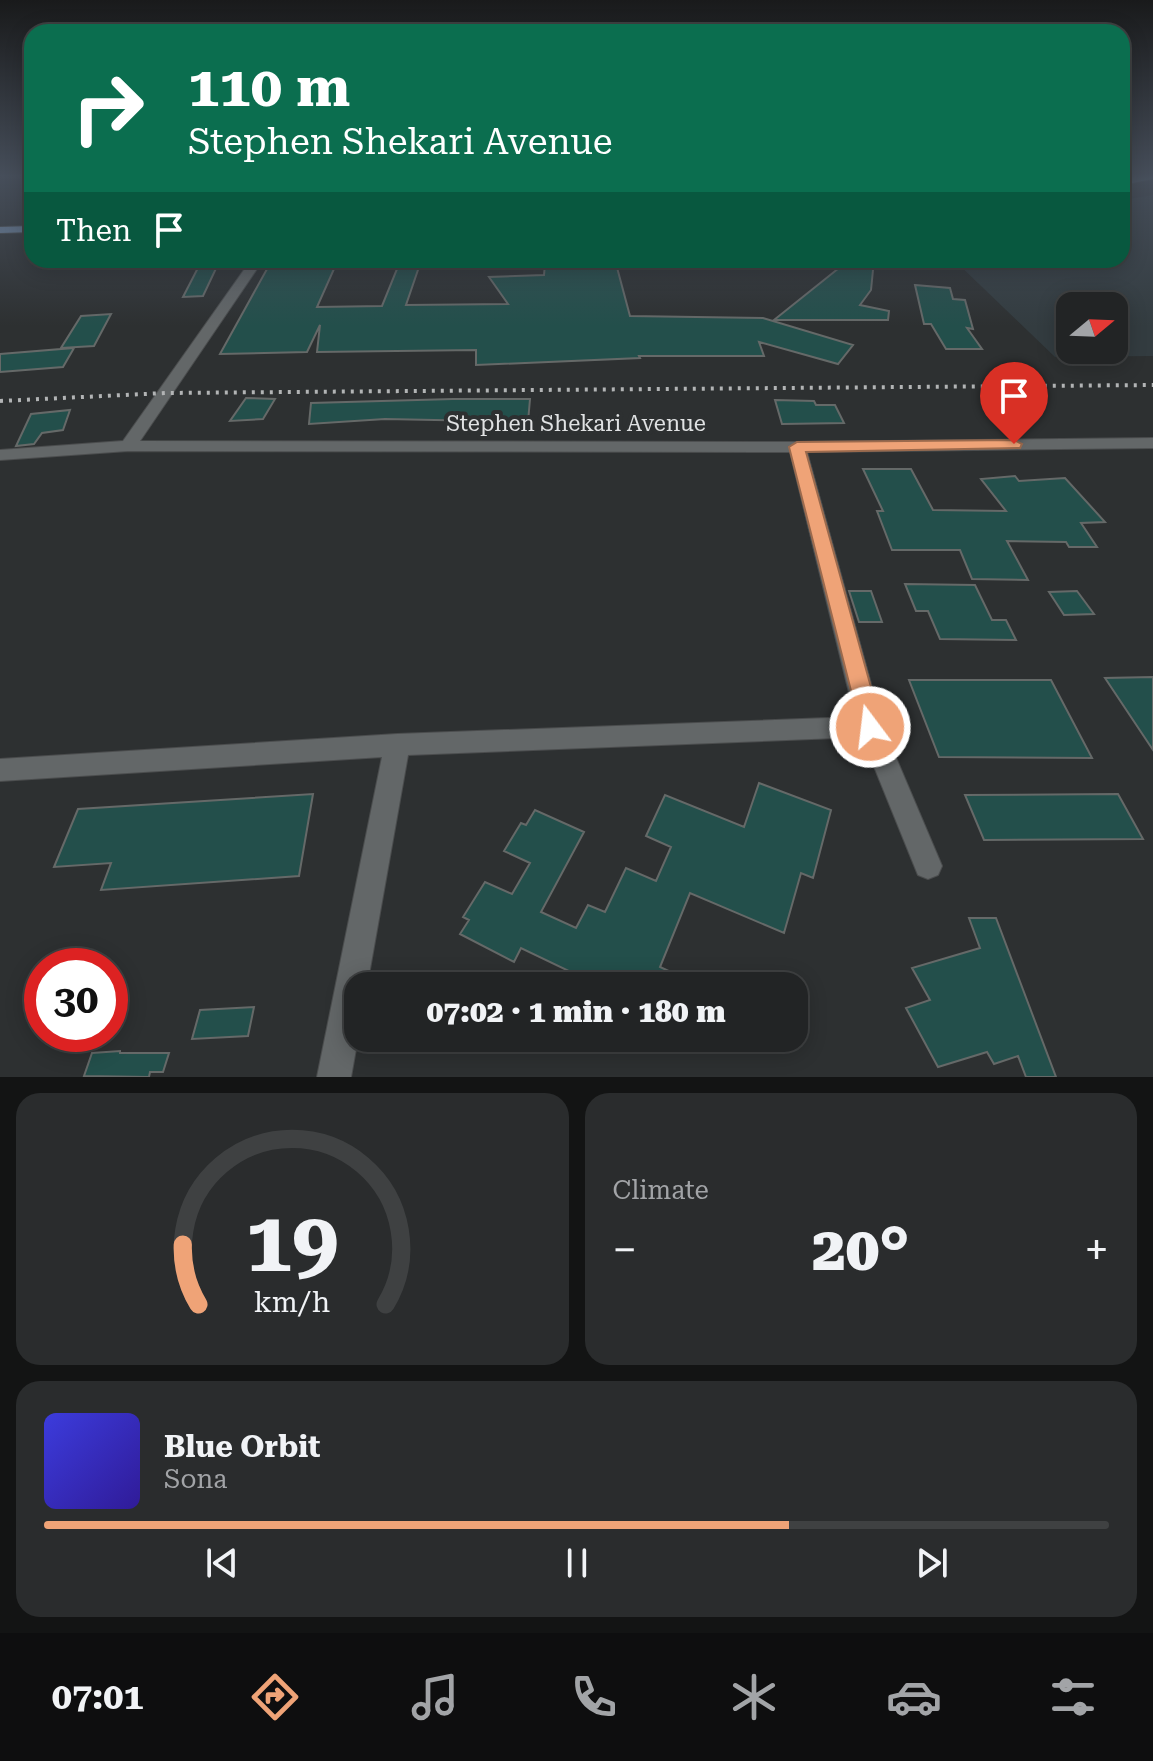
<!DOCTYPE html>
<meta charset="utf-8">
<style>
:root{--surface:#222425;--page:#2a2c2d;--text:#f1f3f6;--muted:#a2a4a7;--line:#3f4142;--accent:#efa377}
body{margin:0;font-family:"Roboto Serif",serif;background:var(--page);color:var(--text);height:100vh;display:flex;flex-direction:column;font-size:30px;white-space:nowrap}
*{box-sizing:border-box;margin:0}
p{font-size:26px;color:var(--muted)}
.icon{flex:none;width:44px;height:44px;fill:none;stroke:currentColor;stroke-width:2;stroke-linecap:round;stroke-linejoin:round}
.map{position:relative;height:1077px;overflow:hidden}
.details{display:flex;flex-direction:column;gap:16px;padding:16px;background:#131414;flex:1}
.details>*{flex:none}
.top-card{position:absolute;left:24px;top:24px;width:1106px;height:244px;border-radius:24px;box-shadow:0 4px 20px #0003,0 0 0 2px var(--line);background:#0b6e4f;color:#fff;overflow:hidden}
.needle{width:52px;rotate:71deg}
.tools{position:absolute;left:1056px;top:292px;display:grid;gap:16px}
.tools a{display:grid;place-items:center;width:72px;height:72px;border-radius:16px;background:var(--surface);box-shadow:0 4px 20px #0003,0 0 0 2px var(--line);font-size:40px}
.speed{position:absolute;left:24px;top:948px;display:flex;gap:16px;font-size:40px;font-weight:700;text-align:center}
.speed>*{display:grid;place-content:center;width:104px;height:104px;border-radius:50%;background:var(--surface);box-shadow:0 4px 20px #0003,0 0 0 2px var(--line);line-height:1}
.speed .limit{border:12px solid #d22;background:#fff;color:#111}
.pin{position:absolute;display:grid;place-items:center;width:68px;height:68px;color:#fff;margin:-82px -34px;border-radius:50% 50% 50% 0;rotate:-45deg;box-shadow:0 0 8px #0007}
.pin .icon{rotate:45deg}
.me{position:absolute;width:88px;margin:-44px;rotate:345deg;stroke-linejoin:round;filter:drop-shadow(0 0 6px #0008)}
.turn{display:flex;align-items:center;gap:28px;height:168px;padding:0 32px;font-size:36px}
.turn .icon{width:104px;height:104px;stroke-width:2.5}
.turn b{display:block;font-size:56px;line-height:68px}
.then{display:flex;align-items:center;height:76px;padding:0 32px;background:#0003;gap:16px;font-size:30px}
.big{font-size:60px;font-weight:800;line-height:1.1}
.details .tile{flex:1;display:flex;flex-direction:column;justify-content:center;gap:12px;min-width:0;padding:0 28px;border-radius:24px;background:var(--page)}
.details .dial{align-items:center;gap:0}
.dial svg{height:208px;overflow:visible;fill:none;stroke:var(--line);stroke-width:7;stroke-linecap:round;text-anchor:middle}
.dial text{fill:var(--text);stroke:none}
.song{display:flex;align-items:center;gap:24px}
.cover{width:96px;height:96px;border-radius:12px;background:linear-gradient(135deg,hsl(240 70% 55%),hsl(250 70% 35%))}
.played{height:8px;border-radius:4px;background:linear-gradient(90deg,var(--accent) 70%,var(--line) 70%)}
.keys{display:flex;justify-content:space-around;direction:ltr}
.heat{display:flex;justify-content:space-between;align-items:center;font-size:44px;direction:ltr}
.details .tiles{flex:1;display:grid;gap:16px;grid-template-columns:1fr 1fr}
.tile:last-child{grid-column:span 2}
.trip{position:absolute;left:344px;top:972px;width:464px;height:80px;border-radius:24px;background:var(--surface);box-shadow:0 4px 20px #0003,0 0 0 2px var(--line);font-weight:800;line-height:80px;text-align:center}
.dock{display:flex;height:128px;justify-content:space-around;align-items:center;background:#0e0e0f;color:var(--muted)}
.dock .icon{width:56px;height:56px}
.dock .selected{color:var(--accent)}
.dock b{font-size:36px;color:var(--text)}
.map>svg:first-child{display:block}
</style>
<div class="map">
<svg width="1153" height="1077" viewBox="0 0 1153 1077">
<rect width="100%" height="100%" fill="#2d3031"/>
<path fill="#333c40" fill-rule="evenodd" d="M 1153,195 L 1153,356 L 1055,357 L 954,260 L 1122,260 L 1122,200 ZM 1070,306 L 1114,306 L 1114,350 L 1070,350 Z"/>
<path fill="#234f4b" stroke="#656968" stroke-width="2" d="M 202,260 L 220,260 L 203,296 L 183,297 Z
M 272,260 L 338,260 L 317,307 L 382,306 L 399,264 L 420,264 L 406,305 L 508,304 L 489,277 L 544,275 L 545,264 L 595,264 L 594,260 L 615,260 L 630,316 L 763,318 L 853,345 L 838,364 L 759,342 L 764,356 L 639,356 L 640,358 L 476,365 L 476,350 L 317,352 L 320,325 L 307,352 L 220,354 Z
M 849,260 L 874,260 L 871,290 L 860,305 L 889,311 L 888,320 L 774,320 Z
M 915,285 L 950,288 L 953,299 L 965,300 L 973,329 L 967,328 L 982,349 L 946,349 L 931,324 L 924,324 Z
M 111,314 L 94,346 L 61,348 L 81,316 Z
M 74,348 L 63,367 L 0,372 L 0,354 Z
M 246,398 L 275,399 L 263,419 L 230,421 Z
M 453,399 L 530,399 L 528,422 L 385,419 L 309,424 L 311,403 Z
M 775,400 L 814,401 L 816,405 L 835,405 L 844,423 L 782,424 Z
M 70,410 L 63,430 L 42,433 L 34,444 L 16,446 L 31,414 Z
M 863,469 L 911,469 L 933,510 L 1006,511 L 981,479 L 1015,476 L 1019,481 L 1065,478 L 1105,522 L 1081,523 L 1097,547 L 1069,547 L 1066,542 L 1007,541 L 1028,580 L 972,579 L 960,550 L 892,550 L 877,511 L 883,511 Z
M 905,584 L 975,585 L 992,620 L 1006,620 L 1016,640 L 940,639 L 928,611 L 916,611 Z
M 849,591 L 871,591 L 882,622 L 859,622 Z
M 1077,591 L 1094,614 L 1064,615 L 1049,592 Z
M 1153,677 L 1153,750 L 1105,678 Z
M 909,680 L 1051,680 L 1092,758 L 939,757 Z
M 759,783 L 831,810 L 813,878 L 801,873 L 784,933 L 690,893 L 660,967 L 701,986 L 600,986 L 521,948 L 514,962 L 460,934 L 469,920 L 463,917 L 485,882 L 512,894 L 530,863 L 504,851 L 521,823 L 526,825 L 535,810 L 584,832 L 541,912 L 576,928 L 588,905 L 605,912 L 626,868 L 656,881 L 671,847 L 646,836 L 665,795 L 744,827 Z
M 313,794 L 299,876 L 101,890 L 111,863 L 54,867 L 78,809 Z
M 1118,794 L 1143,839 L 984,840 L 965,795 Z
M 969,918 L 996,918 L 1056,1077 L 1026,1077 L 1018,1056 L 994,1064 L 987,1052 L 938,1067 L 906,1008 L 930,1000 L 912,968 L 980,948 Z
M 254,1007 L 248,1036 L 192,1039 L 200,1010 Z
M 120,1051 L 120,1053 L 169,1053 L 163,1072 L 150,1072 L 149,1077 L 84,1076 L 92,1053 Z"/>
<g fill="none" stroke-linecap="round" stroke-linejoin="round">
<defs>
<path id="minor" d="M 251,260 L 263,260 L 140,441 L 797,442 L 1153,438 L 1153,448 L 807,452 L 883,727 L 942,866 L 938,875 L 928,879 L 918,875 L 862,737 L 408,755 L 367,986 L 358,986 L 358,1038 L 351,1077 L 317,1077 L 382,757 L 0,781 L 0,759 L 397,734 L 855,717 L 790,452 L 128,451 L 0,460 L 0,450 L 123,441 Z"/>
<path id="primary" d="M 1139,176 L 1153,176 L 1153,179 L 1122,185 L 1122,179 Z
M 32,226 L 32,232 L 0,233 L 0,227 Z"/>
</defs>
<use href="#minor" stroke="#4b4d4e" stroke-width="2"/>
<use href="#primary" stroke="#4b4d4e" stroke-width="2"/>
<use href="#minor" fill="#636768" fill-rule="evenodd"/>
<use href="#primary" fill="#7d9bbe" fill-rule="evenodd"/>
<path stroke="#b2b4b5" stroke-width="4" stroke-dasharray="3 6" stroke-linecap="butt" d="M 0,401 L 165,393 L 1153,385"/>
</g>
<linearGradient id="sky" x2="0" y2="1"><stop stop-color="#191a1b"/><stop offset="0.54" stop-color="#464e5a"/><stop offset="1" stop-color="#464e5a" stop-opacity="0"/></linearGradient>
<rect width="1153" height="326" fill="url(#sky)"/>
<path fill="#efa377" stroke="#9b6a4d" stroke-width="2" d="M 1014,440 L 1022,444 L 1020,448 L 806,452 L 882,727 L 878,734 L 870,736 L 862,734 L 789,447 L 797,442 Z"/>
<g text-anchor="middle" stroke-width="8" stroke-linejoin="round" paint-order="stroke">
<g font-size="22" fill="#e0e2e3" stroke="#2d3031">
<text x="576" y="431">Stephen Shekari Avenue</text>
</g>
</g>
</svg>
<div class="tools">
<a><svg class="needle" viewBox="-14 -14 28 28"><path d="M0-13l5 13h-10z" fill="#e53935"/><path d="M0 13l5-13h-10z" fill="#a2a4a7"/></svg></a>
</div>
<div class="speed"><div class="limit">30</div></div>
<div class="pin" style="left:1014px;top:444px;background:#d93025"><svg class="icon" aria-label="arrive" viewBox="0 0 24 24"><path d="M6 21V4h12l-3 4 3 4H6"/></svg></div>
<svg class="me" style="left:870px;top:727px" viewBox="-20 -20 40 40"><circle r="17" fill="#efa377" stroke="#fff" stroke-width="3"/><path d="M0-11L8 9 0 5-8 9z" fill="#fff"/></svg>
<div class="trip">07:02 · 1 min · 180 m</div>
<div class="top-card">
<div class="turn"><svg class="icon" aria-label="right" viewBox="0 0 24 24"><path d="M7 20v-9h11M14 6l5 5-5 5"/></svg><div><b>110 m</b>Stephen Shekari Avenue</div></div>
<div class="then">Then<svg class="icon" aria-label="arrive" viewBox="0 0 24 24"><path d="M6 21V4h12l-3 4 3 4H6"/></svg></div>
</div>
</div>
<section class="details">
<div class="tiles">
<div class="tile dial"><svg viewBox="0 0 100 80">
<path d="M14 69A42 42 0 1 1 86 69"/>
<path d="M14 69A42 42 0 0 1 8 46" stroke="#efa377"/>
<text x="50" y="56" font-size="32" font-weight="700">19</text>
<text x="50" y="72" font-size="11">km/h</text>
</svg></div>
<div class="tile"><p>Climate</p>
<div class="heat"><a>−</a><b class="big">20°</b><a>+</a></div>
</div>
<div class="tile">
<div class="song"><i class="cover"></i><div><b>Blue Orbit</b><p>Sona</p></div></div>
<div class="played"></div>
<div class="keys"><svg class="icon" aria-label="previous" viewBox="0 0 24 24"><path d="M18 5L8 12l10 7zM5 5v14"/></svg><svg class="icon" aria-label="pause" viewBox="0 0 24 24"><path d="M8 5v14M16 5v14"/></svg><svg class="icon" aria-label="next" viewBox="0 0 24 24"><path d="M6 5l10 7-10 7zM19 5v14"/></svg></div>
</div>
</div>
</section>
<nav class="dock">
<b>07:01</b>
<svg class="icon selected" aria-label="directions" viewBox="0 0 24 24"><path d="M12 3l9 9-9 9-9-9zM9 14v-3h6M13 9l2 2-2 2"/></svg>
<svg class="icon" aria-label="music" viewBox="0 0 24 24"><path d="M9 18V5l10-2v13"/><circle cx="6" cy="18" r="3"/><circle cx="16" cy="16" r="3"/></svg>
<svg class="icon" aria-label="phone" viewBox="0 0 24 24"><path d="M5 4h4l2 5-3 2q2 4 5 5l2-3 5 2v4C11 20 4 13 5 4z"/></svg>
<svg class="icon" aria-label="climate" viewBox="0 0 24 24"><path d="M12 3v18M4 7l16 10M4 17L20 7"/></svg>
<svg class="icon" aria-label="car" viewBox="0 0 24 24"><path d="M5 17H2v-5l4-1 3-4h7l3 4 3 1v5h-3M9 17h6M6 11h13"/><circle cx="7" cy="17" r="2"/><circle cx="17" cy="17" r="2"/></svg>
<svg class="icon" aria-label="filters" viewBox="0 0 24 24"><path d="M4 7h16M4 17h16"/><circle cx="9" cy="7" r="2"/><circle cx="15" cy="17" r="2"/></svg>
</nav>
